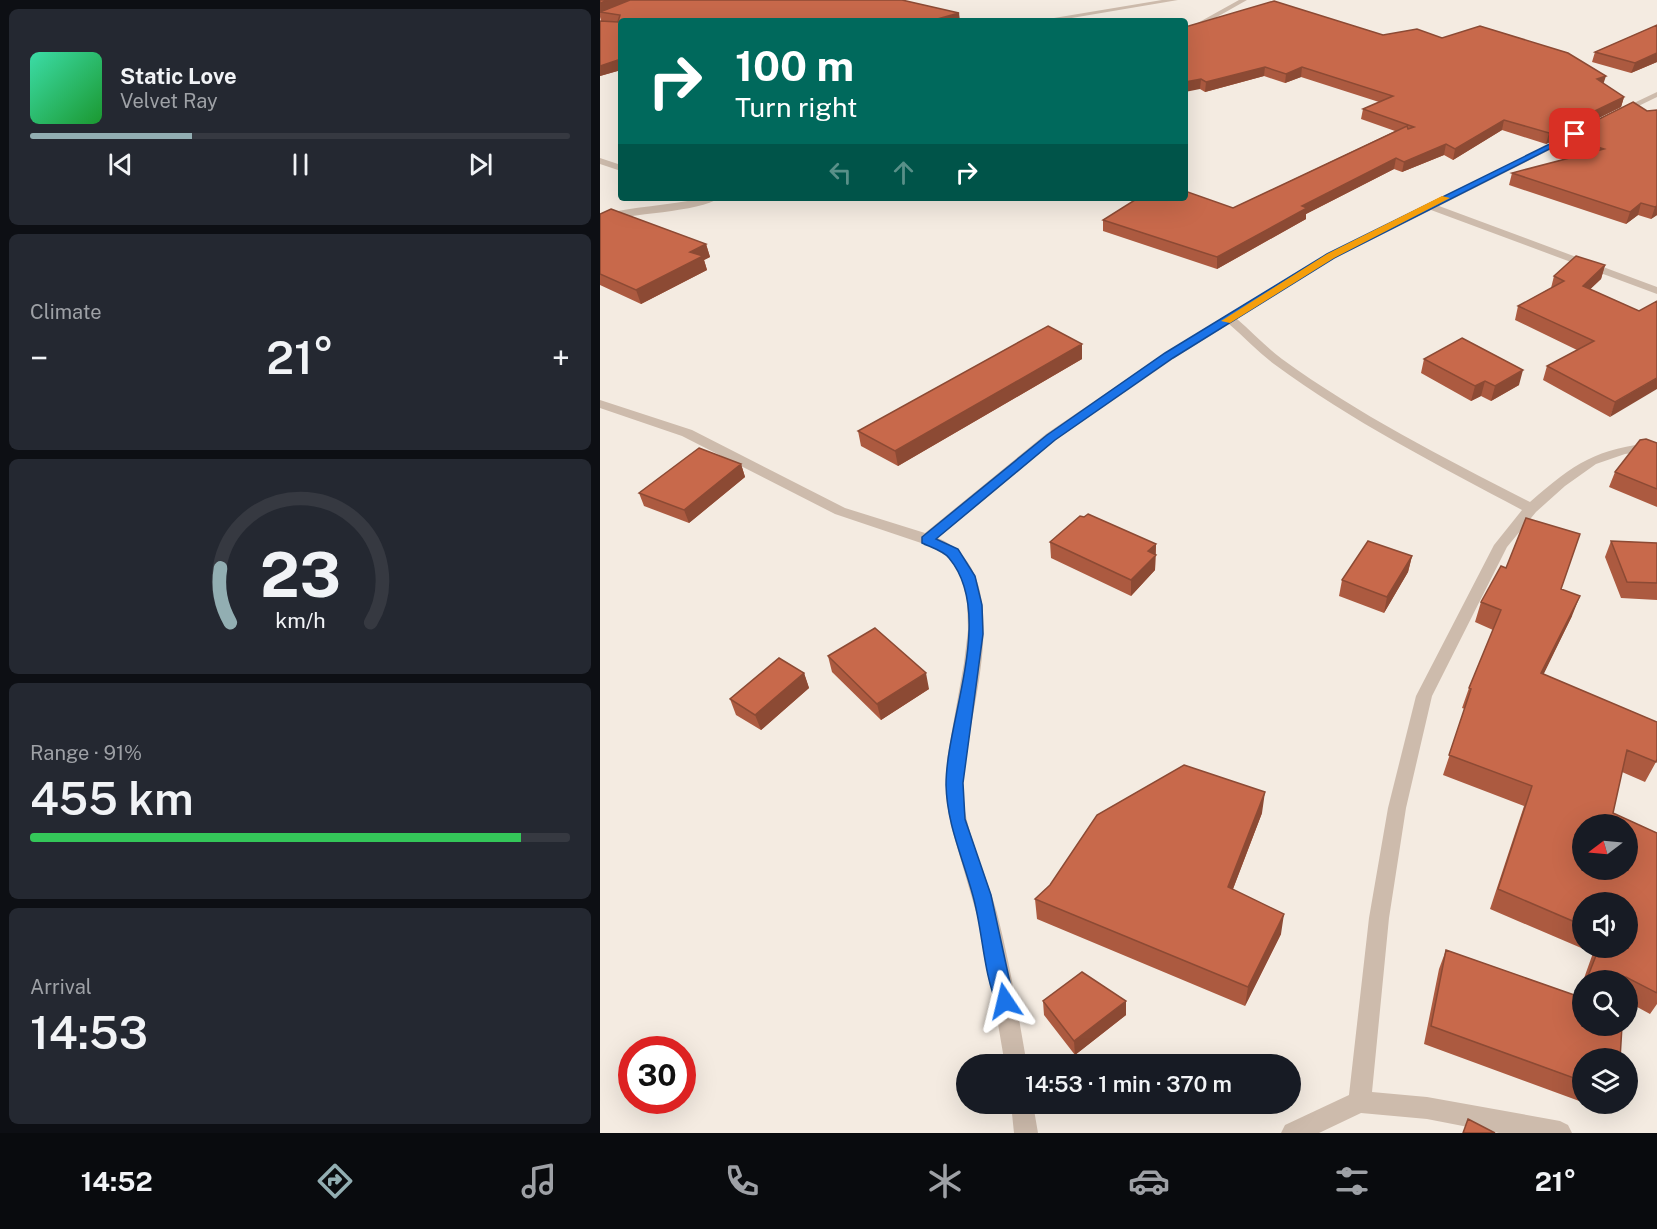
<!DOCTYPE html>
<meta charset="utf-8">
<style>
:root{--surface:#171b24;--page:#242831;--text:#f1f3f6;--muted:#9ea1a6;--line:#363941;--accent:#92aeb2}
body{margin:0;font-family:"Public Sans",sans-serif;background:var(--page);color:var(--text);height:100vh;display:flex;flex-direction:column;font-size:22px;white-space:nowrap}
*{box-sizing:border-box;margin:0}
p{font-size:20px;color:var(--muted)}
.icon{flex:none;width:33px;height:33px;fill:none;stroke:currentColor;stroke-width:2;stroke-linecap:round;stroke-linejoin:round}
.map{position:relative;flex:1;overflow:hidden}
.drawer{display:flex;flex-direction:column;gap:9px;padding:9px;background:#0d0f14;width:600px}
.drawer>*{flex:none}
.hud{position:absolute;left:18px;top:18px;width:570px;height:183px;border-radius:6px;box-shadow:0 6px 24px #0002;background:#00695c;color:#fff;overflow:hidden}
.needle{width:39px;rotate:254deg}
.controls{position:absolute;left:972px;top:814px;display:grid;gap:12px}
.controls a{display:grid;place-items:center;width:66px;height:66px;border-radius:50%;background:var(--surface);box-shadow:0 6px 24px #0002;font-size:30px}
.speed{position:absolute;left:18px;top:1036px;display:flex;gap:12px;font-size:30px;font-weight:700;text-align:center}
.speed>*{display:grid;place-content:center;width:78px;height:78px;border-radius:50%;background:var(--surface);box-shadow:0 6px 24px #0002;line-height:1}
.speed .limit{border:9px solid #d22;background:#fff;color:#111}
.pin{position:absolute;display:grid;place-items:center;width:51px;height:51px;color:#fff;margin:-26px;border-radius:12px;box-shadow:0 3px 9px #0006}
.me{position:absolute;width:66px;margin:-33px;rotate:350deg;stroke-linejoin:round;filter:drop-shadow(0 0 4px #0008)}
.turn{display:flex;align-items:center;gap:21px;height:126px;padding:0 18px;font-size:27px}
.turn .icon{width:78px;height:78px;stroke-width:2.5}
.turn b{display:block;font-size:42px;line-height:51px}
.lanes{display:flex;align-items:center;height:57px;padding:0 18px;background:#0003;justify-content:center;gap:30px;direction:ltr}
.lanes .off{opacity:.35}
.big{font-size:45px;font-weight:600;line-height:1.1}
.drawer .card{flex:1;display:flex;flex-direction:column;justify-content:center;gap:9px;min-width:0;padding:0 21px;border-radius:9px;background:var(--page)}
.drawer .dial{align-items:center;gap:0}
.dial svg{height:156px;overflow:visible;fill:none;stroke:var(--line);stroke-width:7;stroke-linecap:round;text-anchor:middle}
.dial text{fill:var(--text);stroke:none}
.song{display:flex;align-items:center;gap:18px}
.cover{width:72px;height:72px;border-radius:9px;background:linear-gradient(135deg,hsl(160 70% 55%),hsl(130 70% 35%))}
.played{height:6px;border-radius:3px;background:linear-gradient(90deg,var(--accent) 30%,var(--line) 30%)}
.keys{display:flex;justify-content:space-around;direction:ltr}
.heat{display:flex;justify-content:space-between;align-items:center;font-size:33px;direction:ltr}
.charge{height:9px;border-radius:4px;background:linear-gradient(90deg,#34c759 91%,var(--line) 0)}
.trip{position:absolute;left:356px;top:1054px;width:345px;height:60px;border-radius:30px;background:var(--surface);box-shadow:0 6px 24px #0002;font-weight:600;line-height:60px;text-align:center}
.tabs{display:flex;height:96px;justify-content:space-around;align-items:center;background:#090b0e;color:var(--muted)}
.tabs .icon{width:42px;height:42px}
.tabs .current{color:var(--accent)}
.tabs b{font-size:27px;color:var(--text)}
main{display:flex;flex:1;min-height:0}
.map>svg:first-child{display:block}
</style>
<main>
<section class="drawer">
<div class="card">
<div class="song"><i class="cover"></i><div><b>Static Love</b><p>Velvet Ray</p></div></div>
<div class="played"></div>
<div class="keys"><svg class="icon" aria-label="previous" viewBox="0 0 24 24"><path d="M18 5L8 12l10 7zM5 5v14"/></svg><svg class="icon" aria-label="pause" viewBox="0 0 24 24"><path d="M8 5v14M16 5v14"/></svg><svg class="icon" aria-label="next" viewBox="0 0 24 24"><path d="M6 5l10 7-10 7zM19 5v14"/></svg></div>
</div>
<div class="card"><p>Climate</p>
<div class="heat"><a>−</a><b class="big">21°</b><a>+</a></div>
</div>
<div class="card dial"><svg viewBox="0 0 100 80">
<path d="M14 69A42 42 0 1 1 86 69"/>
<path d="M14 69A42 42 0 0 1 9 41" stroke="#92aeb2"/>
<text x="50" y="56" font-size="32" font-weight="700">23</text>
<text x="50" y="72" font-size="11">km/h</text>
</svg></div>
<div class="card"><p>Range · 91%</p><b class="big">455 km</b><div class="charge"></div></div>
<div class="card"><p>Arrival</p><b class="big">14:53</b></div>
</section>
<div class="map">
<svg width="1057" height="1133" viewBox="0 0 1057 1133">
<rect width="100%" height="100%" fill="#f4ebe1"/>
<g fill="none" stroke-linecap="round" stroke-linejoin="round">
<path fill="#cdbbac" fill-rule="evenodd" d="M 562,0 L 578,0 L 454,21 L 436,21 Z
M 639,0 L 647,0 L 585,35 L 585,30 Z
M 1057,92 L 1057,97 L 1022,114 L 1015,112 Z
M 976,131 L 983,133 L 839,206 L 1057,287 L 1057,294 L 831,210 L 735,258 L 637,319 C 652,332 666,347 682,359 C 759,415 846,459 930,502 C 976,462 995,449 1057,442 L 1057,450 L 1025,454 L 996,464 L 965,486 L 936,512 L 907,547 L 832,696 L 806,808 L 789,918 L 772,1092 L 827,1097 L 960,1121 L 968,1125 L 972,1133 L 899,1133 L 827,1119 L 761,1113 L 719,1133 L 681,1133 L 685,1125 L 749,1095 L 769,918 L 788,808 L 816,696 L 894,545 L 922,510 C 838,465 751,421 674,364 C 658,352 644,337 629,324 L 573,359 L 456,440 L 338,538 C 421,574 366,715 363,782 C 361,827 386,871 397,913 C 410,963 418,1014 427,1065 L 405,1065 L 383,936 L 351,826 L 346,798 L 347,759 L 364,663 L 368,630 L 367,600 L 360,574 L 348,557 L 330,546 L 235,514 L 82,436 L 0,408 L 0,400 L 92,430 L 245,508 L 325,533 L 446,434 L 565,353 L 626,316 L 727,254 Z
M 0,158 L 21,165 L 21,171 L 0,164 Z
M 102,198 L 119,198 C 100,212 28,214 0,221 L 0,215 C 33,206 68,206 102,198 Z
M 411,1104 L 433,1104 L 438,1133 L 414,1133 Z"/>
</g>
<path fill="#ac5a40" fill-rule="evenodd" d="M 0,0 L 302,0 L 21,21 L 21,70 L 0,76 L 0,21 L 1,21 L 0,17 Z
M 1057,25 L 1057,62 L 1031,73 L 992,62 L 995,52 Z
M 585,27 L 842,38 L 1004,84 L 1024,97 L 1021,107 L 946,144 L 902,130 L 853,160 L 844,155 L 802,172 L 794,169 L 706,214 L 706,219 L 617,269 L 503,231 L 503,220 L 633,208 L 795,131 L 761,119 L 763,109 L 779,102 L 701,77 L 685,83 L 664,76 L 605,92 L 600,89 Z
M 1057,110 L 1057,215 L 1051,219 L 1038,215 L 1026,224 L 909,185 L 912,173 L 982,155 L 960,148 L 963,137 L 1047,111 Z
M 0,214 L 106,244 L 110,257 L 104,260 L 107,270 L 41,304 L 0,285 Z
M 1005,265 L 1001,279 L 990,289 L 1039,311 L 1057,301 L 1010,417 L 943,380 L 947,366 L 977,350 L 915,320 L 918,306 L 951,288 L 954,276 Z
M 482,344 L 482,359 L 298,466 L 261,446 L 258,431 Z
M 824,359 L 919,385 L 891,401 L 881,396 L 871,401 L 821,373 Z
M 1057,443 L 1057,507 L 1009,487 L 1015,472 Z
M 141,464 L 145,477 L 89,523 L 44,506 L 39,493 Z
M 1011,541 L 1057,543 L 1057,600 L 1021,598 L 1005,557 Z
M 450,542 L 556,544 L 555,570 L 531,596 L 451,558 Z
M 812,556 L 808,572 L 784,613 L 739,596 L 742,580 Z
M 961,589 L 972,616 L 943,674 L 1056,762 L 1045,782 L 1022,772 L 1013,813 L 1057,833 L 1057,1004 L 1050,1014 L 1028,1002 L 1028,981 L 983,981 L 993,953 L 890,909 L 924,806 L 843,775 L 865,709 L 862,708 L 869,688 L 893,630 L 875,622 L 881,602 ZM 982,903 L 1028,948 L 982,948 Z
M 228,656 L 329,689 L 281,720 L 232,672 Z
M 204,673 L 209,688 L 161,730 L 136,715 L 130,699 Z
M 662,813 L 633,889 L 681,934 L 645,1006 L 437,919 L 435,899 Z
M 846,950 L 977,996 L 982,981 L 982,1102 L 824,1044 L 839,969 Z
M 443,1001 L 526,1015 L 475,1055 L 444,1015 Z
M 987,1104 L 1010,1104 L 1005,1111 Z"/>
<path fill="#8c4a34" d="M 8,0 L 32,0 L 0,13 L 0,3 Z
M 359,13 L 360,21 L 337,21 L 337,19 Z
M 1057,53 L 1057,62 L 1031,73 L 1035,63 Z
M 21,59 L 21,70 L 0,76 L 0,66 Z
M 665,67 L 664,76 L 605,92 L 606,82 Z
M 702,67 L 701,77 L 685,83 L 686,74 Z
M 1006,76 L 1003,85 L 997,79 Z
M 601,79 L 600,89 L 585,92 L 585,82 Z
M 1024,97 L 1021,107 L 946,144 L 949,133 Z
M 904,120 L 902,130 L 853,160 L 855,149 Z
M 846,144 L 844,155 L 802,172 L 804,162 Z
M 796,158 L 794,169 L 706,214 L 706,219 L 617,269 L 617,257 L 702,206 Z
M 1041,203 L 1038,215 L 1026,224 L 1030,212 Z
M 1057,206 L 1057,215 L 1051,219 L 1055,207 Z
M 106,244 L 110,257 L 104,260 L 107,270 L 41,304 L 36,290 L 90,252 Z
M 1005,265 L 1001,279 L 979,300 L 983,286 Z
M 482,344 L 482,359 L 298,466 L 295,451 Z
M 923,370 L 919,385 L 891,401 L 895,386 Z
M 1057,378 L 1057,389 L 1010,417 L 1015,402 Z
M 885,381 L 881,396 L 871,401 L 875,386 Z
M 141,464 L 145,477 L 89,523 L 84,510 Z
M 556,544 L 555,570 L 531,596 L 531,580 L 548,551 Z
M 812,556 L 808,572 L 784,613 L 787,597 Z
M 980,596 L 972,616 L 934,694 L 941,673 Z
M 204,673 L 209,688 L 161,730 L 155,715 Z
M 326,673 L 329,689 L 281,720 L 277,704 Z
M 665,792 L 662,813 L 626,907 L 628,887 Z
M 684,914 L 681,934 L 645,1006 L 648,987 Z
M 526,1001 L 526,1015 L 475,1055 L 474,1041 Z"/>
<path fill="#c8694b" stroke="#8c4a34" stroke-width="1.5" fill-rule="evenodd" d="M 0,0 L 8,0 L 0,3 Z
M 30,0 L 302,0 L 359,13 L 337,19 L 343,21 L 21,21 L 21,59 L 0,66 L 0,21 L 18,22 L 20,15 L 0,12 Z
M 674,1 L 783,35 L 817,29 L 842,38 L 880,26 L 968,53 L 1006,76 L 997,79 L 1024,97 L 949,133 L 904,120 L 855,149 L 846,144 L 804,162 L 796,158 L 702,206 L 707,208 L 617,257 L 503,220 L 538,198 L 585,198 L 585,191 L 633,208 L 807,126 L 808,129 L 814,127 L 763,109 L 793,96 L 702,67 L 686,74 L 665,67 L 606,82 L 601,79 L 585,82 L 585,27 Z
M 1057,25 L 1057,53 L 1035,63 L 995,52 Z
M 1033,102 L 1047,111 L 1057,110 L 1057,206 L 1055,207 L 1041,203 L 1030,212 L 912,173 L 1004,149 L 963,137 Z
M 11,209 L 106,244 L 90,252 L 103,256 L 36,290 L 0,274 L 0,214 Z
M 976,256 L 1005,265 L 983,286 L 1039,311 L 1057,301 L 1057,378 L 1015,402 L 947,366 L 994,341 L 918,306 L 964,281 L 954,276 Z
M 448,326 L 482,344 L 295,451 L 258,431 Z
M 862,338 L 923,370 L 895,386 L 885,381 L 875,386 L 824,359 Z
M 1046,439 L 1057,443 L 1057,489 L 1015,472 L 1040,440 Z
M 99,448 L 141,464 L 84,510 L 39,493 Z
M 488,514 L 556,544 L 548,551 L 556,555 L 531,580 L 450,542 L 480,516 L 484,517 Z
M 926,518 L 980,534 L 961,589 L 980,596 L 941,673 L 1057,722 L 1057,759 L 1056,762 L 1027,750 L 1013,813 L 1057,833 L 1057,993 L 1026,977 L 1025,981 L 986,981 L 999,948 L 1028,948 L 1028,903 L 982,903 L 982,925 L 898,889 L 932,786 L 849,755 L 871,689 L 869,688 L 901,610 L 881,602 L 901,566 L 906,568 ZM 982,825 L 1028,825 L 1028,870 L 982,870 Z
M 768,541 L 812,556 L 787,597 L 742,580 Z
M 1011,541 L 1057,543 L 1057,583 L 1027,582 Z
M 275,628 L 326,673 L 277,704 L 228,656 Z
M 179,658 L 204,673 L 155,715 L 130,699 Z
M 584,765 L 665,792 L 628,887 L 684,914 L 648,987 L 435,899 L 450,885 L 497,815 Z
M 846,950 L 980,997 L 982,991 L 982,1026 L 1022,1026 L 1020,1059 L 982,1059 L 982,1081 L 831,1026 Z
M 482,972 L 526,1001 L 474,1041 L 443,1001 Z
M 868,1119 L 895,1133 L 863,1133 Z"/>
<path fill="#1a73e8" stroke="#114b97" stroke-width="1.5" d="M 972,133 L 979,134 L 734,258 L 573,358 L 455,440 L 336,539 L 358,549 L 375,576 L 382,605 L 383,634 L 363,783 L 365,819 L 391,895 L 414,1001 L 411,1007 L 405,1010 L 398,1007 C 383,973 383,932 373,896 C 363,858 347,825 346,785 C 346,720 396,614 349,558 C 344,551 330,547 322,543 L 322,537 L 447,435 L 565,353 L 727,254 Z"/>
<path fill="#f59e0b" d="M 842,196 L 850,198 L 734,258 L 630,323 L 621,321 L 727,254 Z"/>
</svg>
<div class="controls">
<a><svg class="needle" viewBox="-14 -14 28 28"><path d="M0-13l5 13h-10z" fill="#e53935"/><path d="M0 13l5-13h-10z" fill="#9ea1a6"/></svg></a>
<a><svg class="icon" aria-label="sound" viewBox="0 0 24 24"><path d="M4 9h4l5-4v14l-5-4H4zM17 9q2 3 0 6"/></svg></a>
<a><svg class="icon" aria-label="search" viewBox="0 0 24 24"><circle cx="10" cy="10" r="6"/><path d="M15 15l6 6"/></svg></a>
<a><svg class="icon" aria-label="layers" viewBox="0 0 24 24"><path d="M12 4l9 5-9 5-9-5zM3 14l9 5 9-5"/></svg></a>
</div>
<div class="speed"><div class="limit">30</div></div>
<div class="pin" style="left:975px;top:134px;background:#d93025"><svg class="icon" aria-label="arrive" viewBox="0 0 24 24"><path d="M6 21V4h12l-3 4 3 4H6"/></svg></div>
<svg class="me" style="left:405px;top:1001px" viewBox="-20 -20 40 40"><path d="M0-17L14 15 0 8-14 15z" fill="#1a73e8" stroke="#fff" stroke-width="4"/></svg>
<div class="trip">14:53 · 1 min · 370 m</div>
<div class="hud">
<div class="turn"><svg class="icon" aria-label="right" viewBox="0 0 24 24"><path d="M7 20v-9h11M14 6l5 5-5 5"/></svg><div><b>100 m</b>Turn right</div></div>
<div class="lanes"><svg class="icon off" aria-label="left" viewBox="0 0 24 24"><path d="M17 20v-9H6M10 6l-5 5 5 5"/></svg><svg class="icon off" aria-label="ahead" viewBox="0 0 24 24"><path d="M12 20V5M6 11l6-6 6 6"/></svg><svg class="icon" aria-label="right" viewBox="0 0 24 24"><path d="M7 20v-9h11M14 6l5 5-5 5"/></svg></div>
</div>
</div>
</main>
<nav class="tabs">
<b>14:52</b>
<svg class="icon current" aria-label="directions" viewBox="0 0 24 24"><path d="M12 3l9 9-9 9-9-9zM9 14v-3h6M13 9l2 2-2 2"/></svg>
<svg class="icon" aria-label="music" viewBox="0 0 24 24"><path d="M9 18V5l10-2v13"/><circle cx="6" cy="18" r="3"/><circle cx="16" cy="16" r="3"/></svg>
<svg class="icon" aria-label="phone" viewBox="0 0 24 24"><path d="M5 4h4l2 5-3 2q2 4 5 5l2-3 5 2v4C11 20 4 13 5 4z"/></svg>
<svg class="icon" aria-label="climate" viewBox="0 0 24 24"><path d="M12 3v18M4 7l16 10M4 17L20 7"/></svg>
<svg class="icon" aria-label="car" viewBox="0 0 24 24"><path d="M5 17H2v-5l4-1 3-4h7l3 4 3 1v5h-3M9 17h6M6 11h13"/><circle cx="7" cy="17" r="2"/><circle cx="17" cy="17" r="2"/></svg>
<svg class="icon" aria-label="filters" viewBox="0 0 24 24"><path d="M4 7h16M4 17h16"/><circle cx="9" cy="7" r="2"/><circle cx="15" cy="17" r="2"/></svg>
<b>21°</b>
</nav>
